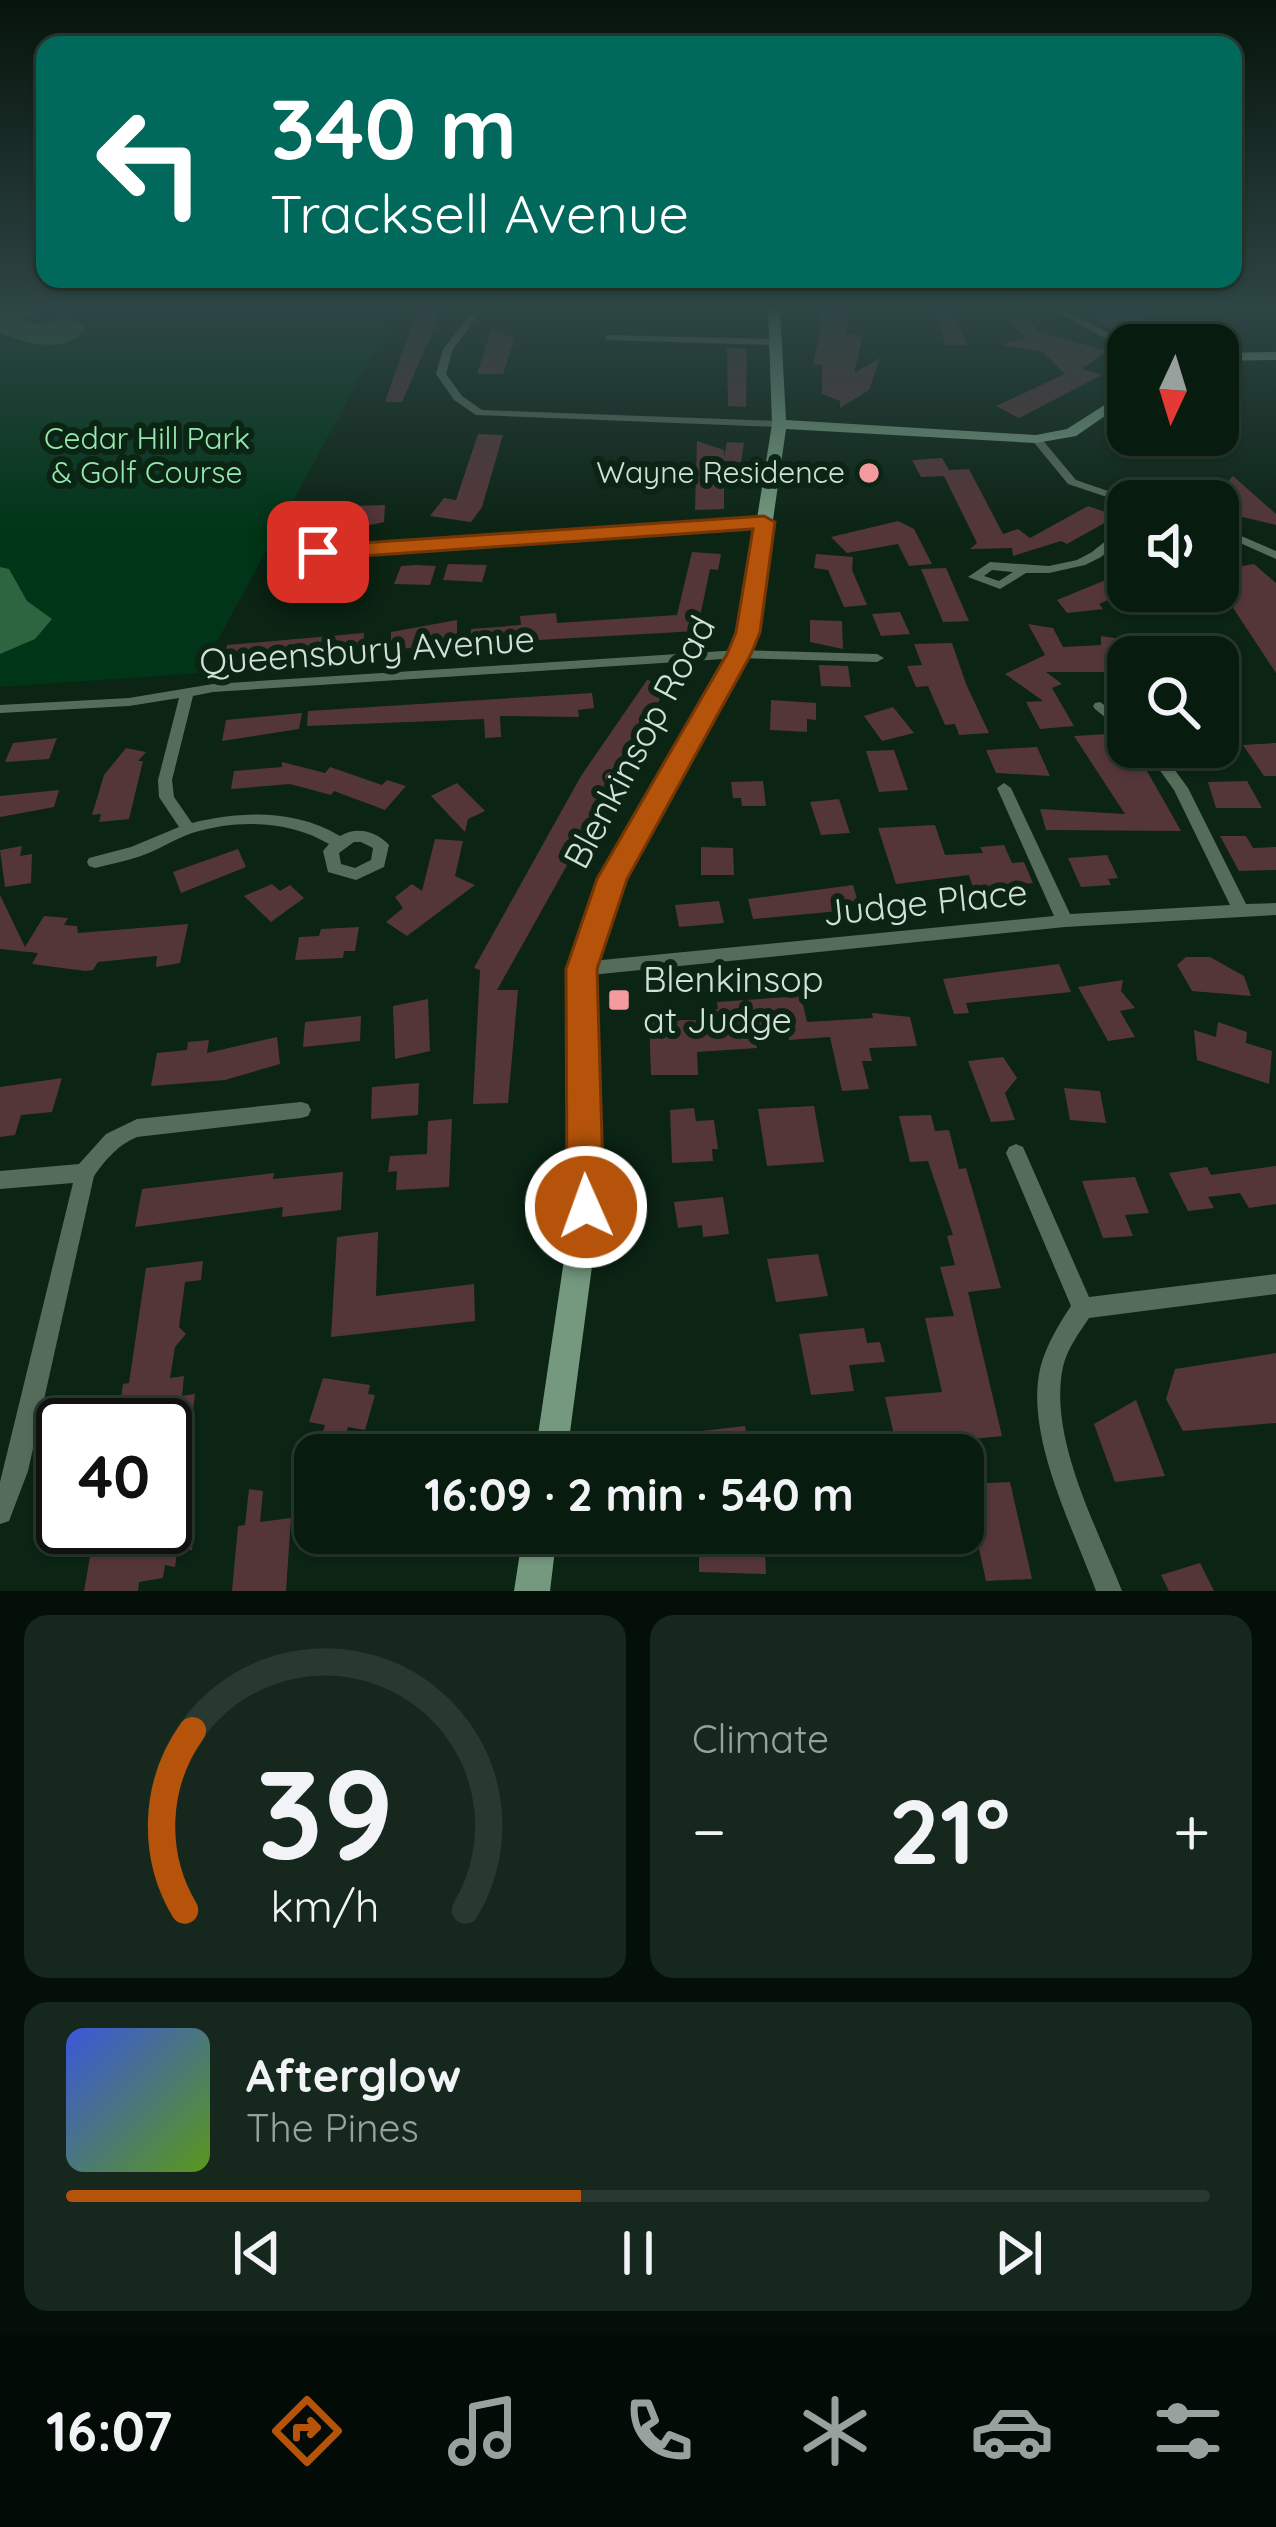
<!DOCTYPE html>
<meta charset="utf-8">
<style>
:root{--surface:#081b0f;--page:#16281d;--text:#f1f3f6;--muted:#98a19e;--line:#29392f;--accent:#b45309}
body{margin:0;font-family:Quicksand,sans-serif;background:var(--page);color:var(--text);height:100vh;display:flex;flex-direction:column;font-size:45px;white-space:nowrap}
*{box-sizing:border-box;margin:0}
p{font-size:39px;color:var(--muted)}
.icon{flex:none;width:66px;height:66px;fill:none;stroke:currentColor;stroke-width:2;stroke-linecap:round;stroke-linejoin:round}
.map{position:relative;height:1591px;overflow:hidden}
.sheet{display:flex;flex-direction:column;gap:24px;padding:24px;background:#040f08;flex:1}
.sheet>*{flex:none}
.banner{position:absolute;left:36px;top:36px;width:1206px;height:252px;border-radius:24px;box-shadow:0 3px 9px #0004,0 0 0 3px var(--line);background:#00695c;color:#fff;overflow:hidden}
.needle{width:78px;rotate:184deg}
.controls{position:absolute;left:1107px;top:324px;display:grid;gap:24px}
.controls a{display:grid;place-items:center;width:132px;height:132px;border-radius:24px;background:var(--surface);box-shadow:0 3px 9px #0004,0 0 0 3px var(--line);font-size:60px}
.speed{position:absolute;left:36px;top:1398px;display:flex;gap:24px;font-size:60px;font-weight:700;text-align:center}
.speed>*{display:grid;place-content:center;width:156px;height:156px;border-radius:50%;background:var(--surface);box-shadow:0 3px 9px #0004,0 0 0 3px var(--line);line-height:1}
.speed .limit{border:6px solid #111;border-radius:18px;background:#fff;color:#111}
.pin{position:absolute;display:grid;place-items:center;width:102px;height:102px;color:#fff;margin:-51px;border-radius:24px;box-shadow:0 6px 18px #0006}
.me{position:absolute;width:132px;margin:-66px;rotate:358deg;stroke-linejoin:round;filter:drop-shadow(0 0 9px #0008)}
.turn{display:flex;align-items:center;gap:42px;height:252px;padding:0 36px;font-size:54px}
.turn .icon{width:156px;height:156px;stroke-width:2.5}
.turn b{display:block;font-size:84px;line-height:102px}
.big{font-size:90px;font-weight:700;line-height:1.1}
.sheet .widget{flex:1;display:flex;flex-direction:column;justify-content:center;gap:18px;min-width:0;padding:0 42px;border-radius:24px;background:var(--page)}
.sheet .dial{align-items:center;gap:0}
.dial svg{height:312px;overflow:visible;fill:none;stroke:var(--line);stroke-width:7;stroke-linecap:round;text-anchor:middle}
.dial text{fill:var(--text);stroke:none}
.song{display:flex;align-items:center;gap:36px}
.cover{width:144px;height:144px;border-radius:18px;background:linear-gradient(135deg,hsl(230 70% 55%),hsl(90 70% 35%))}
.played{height:12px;border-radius:6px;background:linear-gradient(90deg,var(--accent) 45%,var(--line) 45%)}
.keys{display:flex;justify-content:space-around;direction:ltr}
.heat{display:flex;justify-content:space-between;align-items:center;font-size:66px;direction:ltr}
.sheet .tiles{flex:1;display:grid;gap:24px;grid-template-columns:1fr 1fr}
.widget:last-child{grid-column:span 2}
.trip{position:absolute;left:294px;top:1434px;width:690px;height:120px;border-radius:24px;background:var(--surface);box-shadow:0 3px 9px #0004,0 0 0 3px var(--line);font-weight:700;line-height:120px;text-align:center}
.menu{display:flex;height:192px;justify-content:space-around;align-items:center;background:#030b06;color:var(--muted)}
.menu .icon{width:84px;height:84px}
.menu .selected{color:var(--accent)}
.menu b{font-size:54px;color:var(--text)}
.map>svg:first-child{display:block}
</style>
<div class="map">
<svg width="1276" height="1591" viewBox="0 0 1276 1591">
<rect width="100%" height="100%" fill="#0b2414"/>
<path fill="#003617" d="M 0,309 L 397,309 L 200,673 L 0,687 Z"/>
<path fill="#2c653f" d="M 0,309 L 44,309 L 24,318 L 34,325 L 69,318 L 87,327 C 68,356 24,343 0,333 Z
M 0,567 L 9,569 L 27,601 L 52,619 L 35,639 L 0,654 Z"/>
<path fill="#553638" d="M 825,309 L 850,311 L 846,334 L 863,336 L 854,373 L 880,358 L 869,390 L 840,408 L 840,401 L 822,394 L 822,365 L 813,364 L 822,326 L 817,326 Z
M 935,309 L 951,309 L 968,345 L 945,345 Z
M 1124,309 L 1140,309 L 1152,331 L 1112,330 L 1099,323 L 1094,312 L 1126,313 Z
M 417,310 L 439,311 L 435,326 L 402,402 L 385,402 Z
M 1029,319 L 1038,331 L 1107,351 L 1082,369 L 1102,375 L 1019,418 L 996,406 L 1065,374 L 1043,352 L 1001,345 L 1026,338 L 1008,321 Z
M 491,330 L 515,338 L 503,374 L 477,374 Z
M 727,348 L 747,349 L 746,407 L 728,406 Z
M 478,434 L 503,435 L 482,507 L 471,522 L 430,516 L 444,498 L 456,500 Z
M 697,441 L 724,450 L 724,457 L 727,442 L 744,443 L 741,462 L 724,461 L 724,509 L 695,510 Z
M 942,458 L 949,470 L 969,469 L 1003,534 L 1018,529 L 1030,538 L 1088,506 L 1117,516 L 1067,544 L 1061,541 L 1013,556 L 1012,548 L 970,549 L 977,543 L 944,476 L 921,477 L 912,460 Z
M 1233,476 L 1276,514 L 1276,525 L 1218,511 L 1218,501 L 1189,501 L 1207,485 L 1234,495 L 1225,485 Z
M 335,501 L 350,501 L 349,506 L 385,505 L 384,522 L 351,529 L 289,524 L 298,507 L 332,508 Z
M 898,521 L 914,529 L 932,564 L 909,566 L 898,544 L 847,553 L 831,537 Z
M 692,552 L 721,554 L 718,570 L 710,569 L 697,631 L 471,644 L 471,629 L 521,625 L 520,616 L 556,613 L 557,623 L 677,615 Z
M 816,554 L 853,557 L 852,570 L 867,605 L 844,607 L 828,570 L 814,568 Z
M 448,564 L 487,565 L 482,582 L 443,580 Z
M 1254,564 L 1276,583 L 1276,673 L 1218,585 L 1218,570 Z
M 401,566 L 416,565 L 436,566 L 430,585 L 394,584 Z
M 946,568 L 969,621 L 943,622 L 921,569 Z
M 1118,575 L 1128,581 L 1128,590 L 1099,604 L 1103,609 L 1067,613 L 1057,600 Z
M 900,612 L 910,634 L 881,636 L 872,614 Z
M 457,620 L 457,643 L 391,650 L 391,632 Z
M 810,620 L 842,621 L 843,649 L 810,642 Z
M 1028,624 L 1053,628 L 1063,647 L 1101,645 L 1101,636 L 1134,641 L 1128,672 L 1046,672 L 1062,684 L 1052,688 L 1074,726 L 1040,729 L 1026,702 L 1043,701 L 1005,674 L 1045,655 Z
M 364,633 L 363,648 L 223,661 L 227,645 Z
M 952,643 L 966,684 L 989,733 L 959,735 L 955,724 L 945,725 L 928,686 L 916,687 L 907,666 L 922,665 L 914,644 Z
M 819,665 L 848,666 L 851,687 L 821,686 Z
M 647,680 L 668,685 L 497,990 L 518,990 L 508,1103 L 473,1104 L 480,970 L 474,968 L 581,776 Z
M 592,693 L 594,708 L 578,710 L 579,717 L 500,716 L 501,737 L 485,738 L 484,719 L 307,726 L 308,711 Z
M 771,700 L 816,703 L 816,720 L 807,719 L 807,732 L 770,730 Z
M 893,707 L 914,733 L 882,741 L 864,716 Z
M 302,713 L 299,729 L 222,741 L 226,720 Z
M 1109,734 L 1133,765 L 1143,764 L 1181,831 L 1046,830 L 1040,809 L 1125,814 L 1074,736 Z
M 57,738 L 49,759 L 5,762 L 13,743 Z
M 1276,743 L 1276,776 L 1264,776 L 1243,745 Z
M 1037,747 L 1050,776 L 996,773 L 986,750 Z
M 126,748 L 146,752 L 138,761 L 143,761 L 129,819 L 99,822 L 101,814 L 92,815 L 104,775 Z
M 894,750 L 908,790 L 879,792 L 866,751 Z
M 282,762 L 325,773 L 330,767 L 382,785 L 387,780 L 406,786 L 385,810 L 334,791 L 331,795 L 290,784 L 231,789 L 234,771 L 282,767 Z
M 763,781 L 766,806 L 742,806 L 741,798 L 733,798 L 731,782 Z
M 1247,781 L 1262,808 L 1216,808 L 1208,782 Z
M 457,783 L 485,811 L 468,819 L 465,832 L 431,796 Z
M 59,790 L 54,807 L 0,817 L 0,796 Z
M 839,799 L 850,833 L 821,835 L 810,802 Z
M 935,825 L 945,855 L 983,853 L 980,847 L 1004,845 L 1012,863 L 1024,862 L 1033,883 L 973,887 L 969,875 L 896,884 L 878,828 Z
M 1220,836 L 1246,836 L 1253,848 L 1276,847 L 1276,870 L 1239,871 Z
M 435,839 L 463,841 L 455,876 L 475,885 L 407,936 L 386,922 L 403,908 L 395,897 L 412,884 L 422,891 Z
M 22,846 L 20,856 L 32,854 L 31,883 L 5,887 L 0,850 Z
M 701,847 L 733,848 L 734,875 L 701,875 Z
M 238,849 L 246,867 L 181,893 L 173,872 Z
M 1107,855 L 1118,878 L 1108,879 L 1111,885 L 1081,887 L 1068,858 Z
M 272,884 L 280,891 L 290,885 L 304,898 L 271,922 L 244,896 Z
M 853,885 L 860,909 L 753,919 L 748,899 Z
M 0,895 L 25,947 L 44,916 L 68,918 L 64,925 L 77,926 L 78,933 L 188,924 L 180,963 L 156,967 L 157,956 L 98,962 L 93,970 L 85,971 L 32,964 L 38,953 L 0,949 Z
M 719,901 L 724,923 L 679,927 L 675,905 Z
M 359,927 L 355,951 L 344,951 L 343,958 L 295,960 L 299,937 L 319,936 L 321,929 Z
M 1186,957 L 1210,957 L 1244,976 L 1251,996 L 1192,991 L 1177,965 Z
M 1059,964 L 1071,992 L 966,1003 L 969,1013 L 954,1014 L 943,979 Z
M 1123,980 L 1121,991 L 1135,1008 L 1120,1011 L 1135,1037 L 1108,1041 L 1078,987 Z
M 801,996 L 807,1022 L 873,1018 L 872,1013 L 910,1017 L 917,1046 L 869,1048 L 872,1061 L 862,1061 L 869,1089 L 842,1091 L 830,1037 L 789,1040 L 788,1031 L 754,1033 L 757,1048 L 697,1052 L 698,1075 L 651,1075 L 649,1020 L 707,1020 L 706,1010 L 718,1009 L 717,1002 Z
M 428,999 L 430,1051 L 395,1059 L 393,1006 Z
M 361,1016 L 360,1041 L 303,1047 L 305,1022 Z
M 1218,1022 L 1247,1032 L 1246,1043 L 1272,1051 L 1269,1084 L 1197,1060 L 1194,1030 L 1216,1037 Z
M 277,1037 L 280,1064 L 225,1080 L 151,1086 L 157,1053 L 187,1050 L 188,1042 L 209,1040 L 207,1053 Z
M 1003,1057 L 1017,1078 L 1005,1093 L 1015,1120 L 991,1122 L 968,1061 Z
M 62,1078 L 52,1112 L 21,1115 L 15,1135 L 0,1137 L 0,1087 Z
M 419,1083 L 418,1115 L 371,1119 L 372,1087 Z
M 1064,1088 L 1100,1091 L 1106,1123 L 1070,1120 Z
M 814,1106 L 824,1162 L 767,1166 L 758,1109 Z
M 694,1108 L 696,1121 L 714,1120 L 718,1149 L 712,1149 L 713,1161 L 672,1163 L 670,1110 Z
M 931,1115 L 935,1131 L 949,1130 L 959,1169 L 966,1168 L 1001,1288 L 968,1292 L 1002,1436 L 897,1447 L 885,1397 L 942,1392 L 925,1318 L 954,1316 L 940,1267 L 955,1265 L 947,1236 L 953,1235 L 928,1161 L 910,1162 L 899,1116 Z
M 452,1119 L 449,1187 L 396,1190 L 397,1171 L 388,1172 L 390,1156 L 427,1154 L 428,1121 Z
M 1276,1166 L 1276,1204 L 1249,1208 L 1240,1193 L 1208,1197 L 1214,1208 L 1188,1211 L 1169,1173 L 1207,1167 L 1211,1175 Z
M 343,1172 L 341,1210 L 282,1217 L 283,1207 L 135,1227 L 142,1189 L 274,1173 L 273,1179 Z
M 1135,1177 L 1149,1213 L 1125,1215 L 1133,1236 L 1103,1238 L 1082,1181 Z
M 723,1197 L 729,1234 L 703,1237 L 702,1225 L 678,1228 L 674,1202 Z
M 378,1232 L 376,1296 L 474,1284 L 475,1321 L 331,1337 L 337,1237 Z
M 818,1254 L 828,1296 L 776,1302 L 767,1259 Z
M 203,1261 L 201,1280 L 185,1282 L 179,1327 L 186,1334 L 175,1347 L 170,1378 L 184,1376 L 182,1396 L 195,1394 L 191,1427 L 165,1431 L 165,1425 L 122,1425 L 125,1410 L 119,1411 L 123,1384 L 129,1383 L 146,1268 Z
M 864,1328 L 867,1343 L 880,1342 L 885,1362 L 849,1365 L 854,1391 L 811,1395 L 799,1334 Z
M 1276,1353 L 1276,1423 L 1183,1431 L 1166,1399 L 1175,1369 Z
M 323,1378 L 370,1385 L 368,1394 L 375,1395 L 365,1430 L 348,1427 L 343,1446 L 320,1443 L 325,1425 L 309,1422 Z
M 1136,1400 L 1165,1476 L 1115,1482 L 1094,1424 Z
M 745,1426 L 750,1455 L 697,1455 L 693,1432 Z
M 1010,1482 L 1032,1579 L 986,1581 L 965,1484 Z
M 186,1483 L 179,1532 L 194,1530 L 192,1550 L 177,1552 L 175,1567 L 165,1565 L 163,1578 L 139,1582 L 138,1591 L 84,1591 L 92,1545 L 165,1535 L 165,1486 Z
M 249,1489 L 263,1491 L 260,1522 L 291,1518 L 286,1591 L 232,1591 L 238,1526 L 245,1525 Z
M 699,1533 L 764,1533 L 766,1574 L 699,1572 Z
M 1200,1563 L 1214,1591 L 1169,1591 L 1161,1575 Z"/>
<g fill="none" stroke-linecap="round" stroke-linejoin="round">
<path fill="#556c5b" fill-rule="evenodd" d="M 475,309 L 483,309 L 453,349 L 446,374 L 462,396 L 482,410 L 779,421 L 784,424 L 779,427 L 476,415 L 454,400 L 436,374 L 443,349 Z
M 1052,309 L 1062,309 L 1131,345 L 1128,345 L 1128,350 L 1125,349 Z
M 609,335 L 776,339 L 781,342 L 776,345 L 606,340 L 606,336 Z
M 1036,436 L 1040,437 L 1076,480 L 1137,501 L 1128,501 L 1128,504 L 1068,484 L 1031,439 Z
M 764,519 L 770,522 L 768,524 L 282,558 L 276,554 L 282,550 Z
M 1128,523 L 1128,533 L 1101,557 L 1085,565 L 1049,573 L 1026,573 L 1000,589 L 968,577 L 990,562 L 1049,566 L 1077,560 L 1092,552 ZM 992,570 L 1012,572 L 1013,572 L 999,581 L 984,576 Z
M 1218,526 L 1276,551 L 1276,559 L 1218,533 Z
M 739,650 L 877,654 L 884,658 L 877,662 L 739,658 L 213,692 L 193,696 L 172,780 L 174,797 L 192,823 C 243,811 294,809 340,836 C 357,826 376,831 389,845 L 384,867 L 356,880 L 328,872 L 323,851 L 329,844 C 289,820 237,819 192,833 C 175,839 158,850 141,856 C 126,861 110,864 95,868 L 89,866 L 87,862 L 89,858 L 131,847 L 179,827 L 159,797 L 158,780 L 179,698 L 129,706 L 0,713 L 0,705 L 129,698 L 213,684 ZM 354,842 L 361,842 L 373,848 L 371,860 L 355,868 L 341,864 L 339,853 Z
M 1100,702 L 1128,722 L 1128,734 L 1123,732 L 1095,709 L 1093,706 L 1095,703 Z
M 1143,747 L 1158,747 L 1188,788 L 1246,904 L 1276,903 L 1276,915 L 1065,927 L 581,976 L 575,974 L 572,969 L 575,964 L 581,962 L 1054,916 L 997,788 L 1004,783 L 1011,788 L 1070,914 L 1230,905 L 1174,790 Z
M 301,1102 L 308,1104 L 311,1110 L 308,1116 L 301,1118 L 137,1137 C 118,1145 106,1159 94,1176 L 28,1471 L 9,1521 L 0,1524 L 0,1482 L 73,1183 L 0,1189 L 0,1171 L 79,1164 L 106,1134 L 137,1119 Z
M 1016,1144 L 1023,1147 L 1089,1297 L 1276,1274 L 1276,1294 L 1089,1318 C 1079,1333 1067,1349 1063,1367 C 1048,1437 1097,1527 1122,1591 L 1096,1591 C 1073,1527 1023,1433 1041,1365 C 1047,1344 1059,1324 1071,1306 L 1006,1153 L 1009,1147 Z"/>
<path fill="#74997e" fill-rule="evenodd" d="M 768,309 L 780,309 L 786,420 L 1036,435 L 1067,429 L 1128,390 L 1128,400 L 1076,436 L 1036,443 L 786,429 L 757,632 L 623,879 L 593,969 L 600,1206 L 567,1455 L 535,1455 L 572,1206 L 569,969 L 601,879 L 739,632 L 772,424 Z
M 1276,352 L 1276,360 L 1218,361 L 1218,353 Z
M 523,1533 L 557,1533 L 550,1591 L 514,1591 Z"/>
</g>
<linearGradient id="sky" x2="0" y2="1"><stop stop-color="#06140b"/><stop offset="0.58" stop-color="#2e4545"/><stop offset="1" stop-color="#2e4545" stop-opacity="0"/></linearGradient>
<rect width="1276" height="531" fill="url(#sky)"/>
<path fill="#b45309" stroke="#753606" stroke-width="3" d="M 764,516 L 775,522 L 760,632 L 751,654 L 627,879 L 597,969 L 604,1207 L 599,1219 L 586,1224 L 573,1219 L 567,1207 L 566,969 L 597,879 L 727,654 L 736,632 L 753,529 L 318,559 L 307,552 L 318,546 Z"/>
<g fill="#f49a9f" stroke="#0b2414" stroke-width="4.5">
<circle cx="869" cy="473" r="12"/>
<rect x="607" y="988" width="24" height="24" rx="6"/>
</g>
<g text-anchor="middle" stroke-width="12" stroke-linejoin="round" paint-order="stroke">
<g font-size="30" fill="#96e9ae" stroke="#0b2414">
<text x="147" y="449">Cedar Hill Park<tspan x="147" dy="34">&amp; Golf Course</tspan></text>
</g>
<g font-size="30" fill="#d2e1d6" stroke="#0b2414" text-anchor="end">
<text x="845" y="483">Wayne Residence</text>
</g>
<g font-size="36" fill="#d2e1d6" stroke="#0b2414">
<text transform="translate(367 650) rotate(-4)" y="13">Queensbury Avenue</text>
<text transform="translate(639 742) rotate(-62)" y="13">Blenkinsop Road</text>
<text transform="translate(925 902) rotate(-6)" y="13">Judge Place</text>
</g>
<g font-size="36" fill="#d2e1d6" stroke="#0b2414" text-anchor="start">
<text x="643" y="992">Blenkinsop<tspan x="643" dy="41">at Judge</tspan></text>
</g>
</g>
</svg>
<div class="controls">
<a><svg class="needle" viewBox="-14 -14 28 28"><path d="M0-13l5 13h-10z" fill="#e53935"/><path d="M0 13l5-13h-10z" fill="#98a19e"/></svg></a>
<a><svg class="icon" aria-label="sound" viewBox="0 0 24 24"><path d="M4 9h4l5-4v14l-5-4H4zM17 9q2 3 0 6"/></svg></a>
<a><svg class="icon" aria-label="search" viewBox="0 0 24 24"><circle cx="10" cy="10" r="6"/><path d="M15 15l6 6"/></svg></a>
</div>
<div class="speed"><div class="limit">40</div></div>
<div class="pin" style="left:318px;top:552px;background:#d93025"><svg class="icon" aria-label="arrive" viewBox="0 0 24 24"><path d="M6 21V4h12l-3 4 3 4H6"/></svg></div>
<svg class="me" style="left:586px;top:1207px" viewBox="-20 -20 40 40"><circle r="17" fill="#b45309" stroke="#fff" stroke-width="3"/><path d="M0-11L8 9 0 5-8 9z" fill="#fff"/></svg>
<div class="trip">16:09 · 2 min · 540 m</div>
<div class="banner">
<div class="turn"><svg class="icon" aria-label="left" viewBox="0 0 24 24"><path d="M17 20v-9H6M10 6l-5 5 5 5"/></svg><div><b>340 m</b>Tracksell Avenue</div></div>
</div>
</div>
<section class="sheet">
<div class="tiles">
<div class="widget dial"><svg viewBox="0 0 100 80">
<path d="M14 69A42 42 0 1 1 86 69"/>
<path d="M14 69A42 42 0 0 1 16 23" stroke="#b45309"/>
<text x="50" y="56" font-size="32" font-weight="700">39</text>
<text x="50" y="72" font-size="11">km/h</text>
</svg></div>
<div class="widget"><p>Climate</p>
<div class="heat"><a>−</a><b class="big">21°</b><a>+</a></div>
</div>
<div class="widget">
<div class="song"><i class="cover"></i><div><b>Afterglow</b><p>The Pines</p></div></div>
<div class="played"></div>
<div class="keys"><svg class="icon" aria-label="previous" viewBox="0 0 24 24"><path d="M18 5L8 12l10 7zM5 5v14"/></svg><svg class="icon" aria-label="pause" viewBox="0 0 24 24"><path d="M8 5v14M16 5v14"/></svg><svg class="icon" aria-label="next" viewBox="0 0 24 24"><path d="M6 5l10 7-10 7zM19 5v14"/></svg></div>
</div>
</div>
</section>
<nav class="menu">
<b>16:07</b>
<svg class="icon selected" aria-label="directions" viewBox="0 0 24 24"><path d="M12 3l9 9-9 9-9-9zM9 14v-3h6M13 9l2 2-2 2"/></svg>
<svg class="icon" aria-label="music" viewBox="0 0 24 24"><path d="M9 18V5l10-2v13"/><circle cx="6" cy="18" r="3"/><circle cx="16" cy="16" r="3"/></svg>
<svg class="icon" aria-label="phone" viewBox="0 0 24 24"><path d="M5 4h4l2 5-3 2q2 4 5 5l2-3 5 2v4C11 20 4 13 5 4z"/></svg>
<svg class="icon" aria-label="climate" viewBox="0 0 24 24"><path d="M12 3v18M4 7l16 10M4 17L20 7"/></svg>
<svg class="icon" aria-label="car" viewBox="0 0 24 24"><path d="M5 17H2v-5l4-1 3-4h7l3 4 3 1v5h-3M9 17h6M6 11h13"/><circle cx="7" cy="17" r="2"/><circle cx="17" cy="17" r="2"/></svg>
<svg class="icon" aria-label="filters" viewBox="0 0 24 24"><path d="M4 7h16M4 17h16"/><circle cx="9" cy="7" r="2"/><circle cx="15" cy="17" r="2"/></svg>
</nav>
